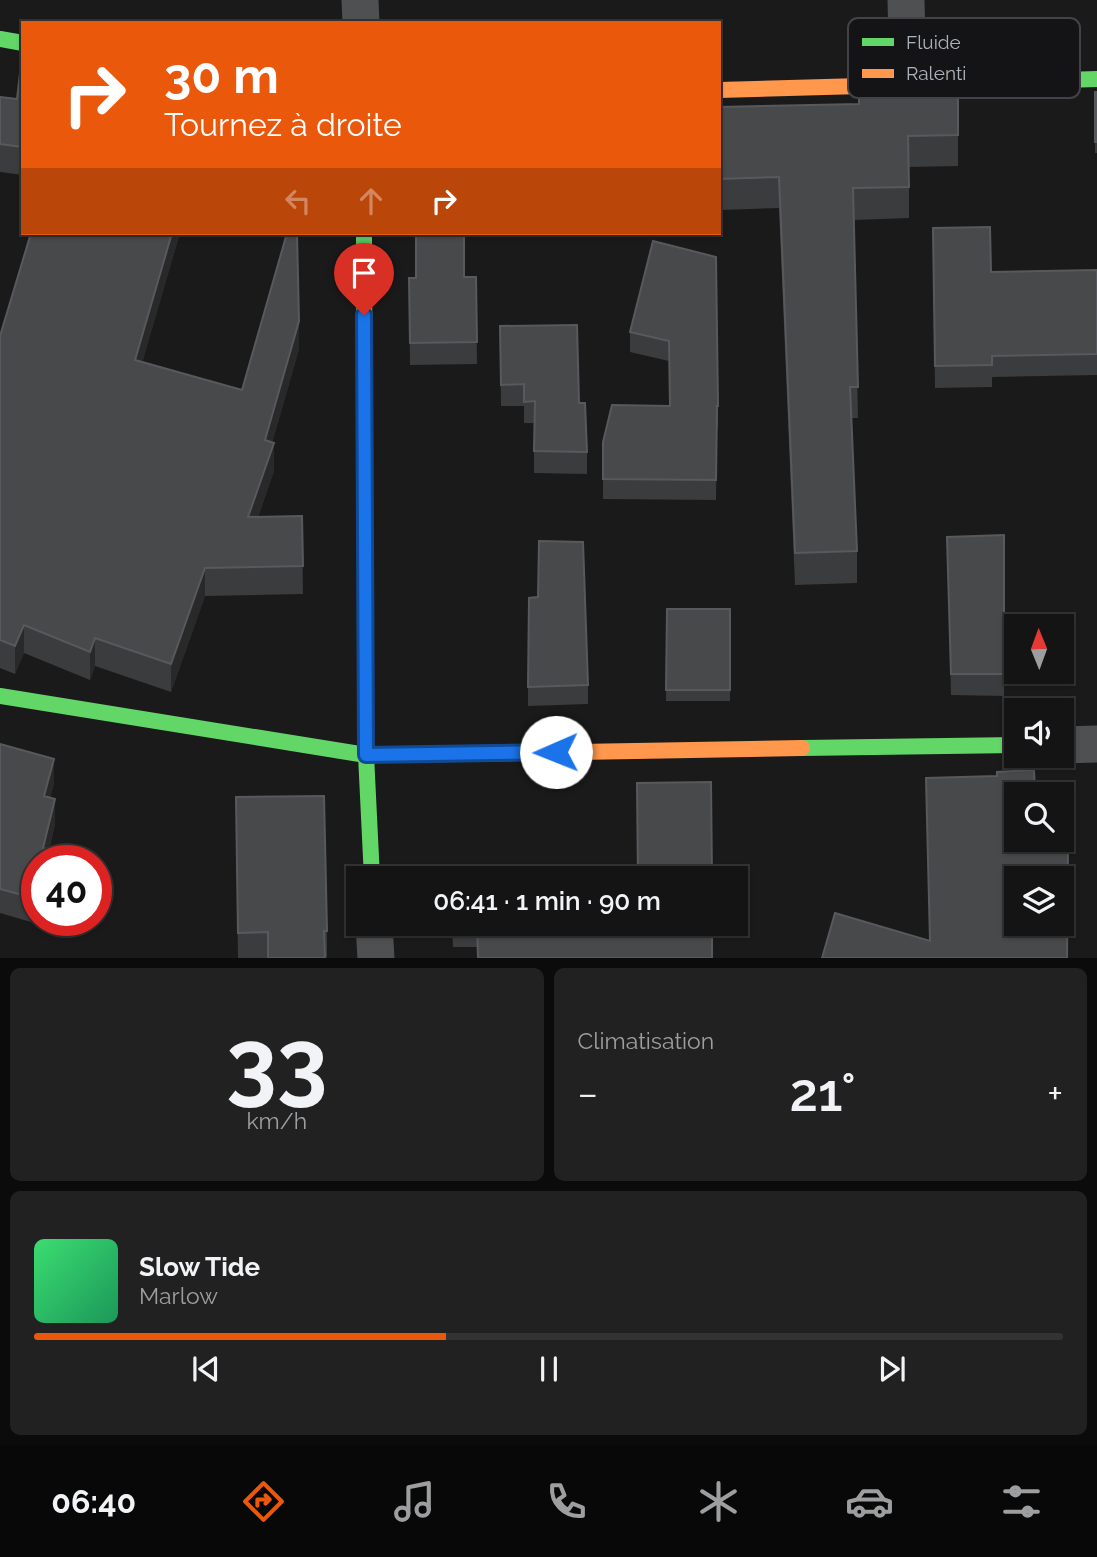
<!DOCTYPE html>
<html lang="fr">
<meta charset="utf-8">
<style>
:root{--surface:#141414;--page:#212122;--text:#f1f3f6;--muted:#9d9ea0;--line:#333334;--accent:#ea580c}
body{margin:0;font-family:Raleway,sans-serif;background:var(--page);color:var(--text);height:100vh;display:flex;flex-direction:column;font-size:26px;white-space:nowrap}
*{box-sizing:border-box;margin:0}
p{font-size:23px;color:var(--muted)}
.icon{flex:none;width:38px;height:38px;fill:none;stroke:currentColor;stroke-width:2;stroke-linecap:round;stroke-linejoin:round}
.map{position:relative;height:958px;overflow:hidden}
.drawer{display:flex;flex-direction:column;gap:10px;padding:10px;background:#0b0b0b;flex:1}
.drawer>*{flex:none}
.hud{position:absolute;left:21px;top:21px;width:700px;height:214px;border-radius:0px;box-shadow:0 2px 5px #0004,0 0 0 2px var(--line);background:#ea580c;color:#fff;overflow:hidden}
.needle{width:46px;rotate:359deg}
.controls{position:absolute;left:1004px;top:614px;display:grid;gap:14px}
.controls a{display:grid;place-items:center;width:70px;height:70px;border-radius:0px;background:var(--surface);box-shadow:0 2px 5px #0004,0 0 0 2px var(--line);font-size:35px}
.speed{position:absolute;left:21px;top:845px;display:flex;gap:14px;font-size:35px;font-weight:700;text-align:center}
.speed>*{display:grid;place-content:center;width:91px;height:91px;border-radius:50%;background:var(--surface);box-shadow:0 2px 5px #0004,0 0 0 2px var(--line);line-height:1}
.speed .limit{border:10px solid #d22;background:#fff;color:#111}
.pin{position:absolute;display:grid;place-items:center;width:60px;height:60px;color:#fff;margin:-72px -30px;border-radius:50% 50% 50% 0;rotate:-45deg;box-shadow:0 0 7px #0007}
.pin .icon{rotate:45deg}
.me{position:absolute;width:77px;margin:-38px;rotate:269deg;stroke-linejoin:round;filter:drop-shadow(0 0 5px #0008)}
.turn{display:flex;align-items:center;gap:24px;height:147px;padding:0 28px;font-size:32px}
.turn .icon{width:91px;height:91px;stroke-width:2.5}
.turn b{display:block;font-size:49px;line-height:60px}
.lanes{display:flex;align-items:center;height:66px;padding:0 28px;background:#0003;justify-content:center;gap:35px;direction:ltr}
.lanes .off{opacity:.35}
.big{font-size:52px;font-weight:600;line-height:1.1}
.drawer .tile{flex:1;display:flex;flex-direction:column;justify-content:center;gap:10px;min-width:0;padding:0 24px;border-radius:10px;background:var(--page)}
.drawer .dial{align-items:center;gap:0}
.dial b{font-size:91px;line-height:1}
.song{display:flex;align-items:center;gap:21px}
.cover{width:84px;height:84px;border-radius:10px;background:linear-gradient(135deg,hsl(140 70% 55%),hsl(150 70% 35%))}
.played{height:7px;border-radius:4px;background:linear-gradient(90deg,var(--accent) 40%,var(--line) 40%)}
.keys{display:flex;justify-content:space-around;direction:ltr}
.heat{display:flex;justify-content:space-between;align-items:center;font-size:38px;direction:ltr}
.drawer .tiles{flex:1;display:grid;gap:10px;grid-template-columns:1fr 1fr}
.tile:last-child{grid-column:span 2}
.trip{position:absolute;left:346px;top:866px;width:402px;height:70px;border-radius:0px;background:var(--surface);box-shadow:0 2px 5px #0004,0 0 0 2px var(--line);font-weight:600;line-height:70px;text-align:center}
.menu{display:flex;height:112px;justify-content:space-around;align-items:center;background:#080808;color:var(--muted)}
.menu .icon{width:49px;height:49px}
.menu .on{color:var(--accent)}
.menu b{font-size:32px;color:var(--text)}
.map>svg:first-child{display:block}
</style>
<div class="map">
<svg width="1097" height="959" viewBox="0 0 1097 959">
<rect width="100%" height="100%" fill="#1a1a1a"/>
<g fill="none" stroke-linecap="round" stroke-linejoin="round">
<path stroke="#4e5052" stroke-width="37" d="M 360,0 L 361,23
M 906,0 L 908,84
M 1062,745 L 1097,744
M 374,924 L 376,959"/>
<path stroke="#63d668" stroke-width="16" d="M 0,39 L 23,43
M 933,84 L 1097,79
M 364,233 L 366,755 L 372,878
M 0,696 L 366,755 L 520,753
M 802,748 L 1017,745"/>
<path stroke="#ff974d" stroke-width="16" d="M 719,90 L 933,84
M 520,753 L 802,748"/>
</g>
<path fill="#3b3c3d" d="M 23,73 L 23,175 L 0,172 L 0,97 L 17,99 Z
M 1095,92 L 1097,92 L 1097,153 L 1095,153 Z
M 958,96 L 958,166 L 909,167 L 909,218 L 854,220 L 858,418 L 851,418 L 857,551 L 857,583 L 795,585 L 779,208 L 719,210 L 719,107 L 859,104 L 907,97 Z
M 933,228 L 991,272 L 1097,270 L 1097,375 L 992,377 L 992,387 L 935,388 Z
M 180,233 L 142,362 L 242,390 L 299,349 L 272,443 L 274,471 L 258,517 L 302,516 L 303,594 L 205,596 L 171,692 L 95,666 L 90,680 L 24,653 L 15,674 L 0,668 L 0,336 Z
M 716,257 L 718,427 L 717,427 L 716,500 L 603,499 L 603,442 L 670,406 L 669,361 L 630,352 L 630,332 Z
M 476,277 L 477,364 L 410,365 L 409,278 Z
M 500,326 L 579,403 L 587,452 L 587,474 L 534,473 L 534,423 L 524,423 L 524,406 L 501,406 Z
M 1004,535 L 1004,696 L 951,695 L 947,537 Z
M 538,597 L 588,685 L 588,704 L 528,706 L 528,687 Z
M 667,609 L 730,609 L 730,701 L 666,701 Z
M 0,744 L 54,783 L 50,798 L 55,824 L 49,850 L 69,861 L 37,861 L 37,920 L 57,920 L 55,929 L 0,913 Z
M 236,824 L 327,931 L 327,957 L 325,958 L 238,958 Z
M 452,924 L 712,924 L 712,958 L 477,958 L 477,947 L 453,947 Z"/>
<path fill="#29292a" d="M 172,233 L 180,233 L 135,388 L 135,360 Z
M 299,321 L 299,349 L 265,468 L 265,440 Z
M 274,443 L 274,471 L 248,545 L 248,517 Z
M 205,568 L 205,596 L 171,692 L 171,664 Z
M 24,625 L 24,653 L 15,674 L 15,646 Z
M 95,638 L 95,666 L 90,680 L 90,652 Z
M 54,759 L 54,783 L 44,821 L 44,796 Z
M 55,799 L 55,824 L 46,861 L 43,848 Z"/>
<path fill="#48494b" stroke="#57595c" stroke-width="2" fill-rule="evenodd" d="M 20,73 L 23,73 L 23,147 L 0,144 L 0,97 L 17,99 Z
M 907,92 L 907,97 L 958,96 L 958,135 L 908,136 L 909,187 L 853,188 L 858,387 L 850,387 L 857,551 L 795,553 L 779,177 L 719,179 L 719,107 L 859,104 L 859,93 Z
M 1095,92 L 1097,92 L 1097,142 L 1095,142 Z
M 990,227 L 991,272 L 1097,270 L 1097,354 L 992,356 L 992,365 L 935,366 L 933,228 Z
M 31,233 L 172,233 L 135,360 L 242,390 L 287,233 L 297,233 L 299,321 L 265,440 L 274,443 L 248,517 L 302,516 L 303,566 L 205,568 L 171,664 L 95,638 L 90,652 L 24,625 L 15,646 L 0,640 L 0,336 Z
M 416,233 L 464,233 L 464,277 L 476,277 L 477,342 L 410,343 L 409,278 L 416,278 Z
M 653,241 L 716,257 L 718,406 L 717,406 L 716,480 L 603,479 L 603,442 L 612,405 L 670,406 L 669,341 L 630,332 Z
M 577,325 L 579,403 L 585,403 L 587,452 L 534,451 L 535,401 L 524,402 L 524,384 L 501,385 L 500,326 Z
M 1004,535 L 1004,674 L 951,674 L 947,537 Z
M 539,541 L 583,542 L 588,685 L 528,687 L 529,598 L 538,597 Z
M 667,609 L 730,609 L 730,690 L 666,690 Z
M 0,744 L 54,759 L 44,796 L 55,799 L 43,848 L 69,856 L 68,861 L 37,861 L 37,899 L 0,889 Z
M 1034,770 L 1035,794 L 1017,794 L 1017,840 L 1038,840 L 1038,849 L 1068,849 L 1067,958 L 822,958 L 835,913 L 930,941 L 926,778 L 997,776 L 997,772 ZM 1017,878 L 1062,878 L 1062,924 L 1017,924 Z
M 711,782 L 712,878 L 638,878 L 637,783 Z
M 324,796 L 327,931 L 324,931 L 325,958 L 268,958 L 268,932 L 238,933 L 236,797 Z
M 477,924 L 712,924 L 712,958 L 478,958 Z"/>
<g fill="none" stroke-linecap="round" stroke-linejoin="round">
<defs>
<path id="route" d="M 364,315 L 366,755 L 556,752"/>
</defs>
<use href="#route" stroke="#114b97" stroke-width="18"/>
<use href="#route" stroke="#1a73e8" stroke-width="12"/>
</g>
<rect x="848" y="18" width="232" height="80" rx="10" fill="#141416" stroke="#424347" stroke-width="2"/>
<rect x="862" y="38" width="32" height="8" fill="#63d668"/>
<rect x="862" y="69" width="32" height="9" fill="#ff974d"/>
<g font-size="19" fill="#acb2b9">
<text x="906" y="49">Fluide</text>
<text x="906" y="80">Ralenti</text>
</g>
</svg>
<div class="controls">
<a><svg class="needle" viewBox="-14 -14 28 28"><path d="M0-13l5 13h-10z" fill="#e53935"/><path d="M0 13l5-13h-10z" fill="#9d9ea0"/></svg></a>
<a><svg class="icon" aria-label="sound" viewBox="0 0 24 24"><path d="M4 9h4l5-4v14l-5-4H4zM17 9q2 3 0 6"/></svg></a>
<a><svg class="icon" aria-label="search" viewBox="0 0 24 24"><circle cx="10" cy="10" r="6"/><path d="M15 15l6 6"/></svg></a>
<a><svg class="icon" aria-label="layers" viewBox="0 0 24 24"><path d="M12 4l9 5-9 5-9-5zM3 14l9 5 9-5"/></svg></a>
</div>
<div class="speed"><div class="limit">40</div></div>
<div class="pin" style="left:364px;top:315px;background:#d93025"><svg class="icon" aria-label="arrive" viewBox="0 0 24 24"><path d="M6 21V4h12l-3 4 3 4H6"/></svg></div>
<svg class="me" style="left:556px;top:752px" viewBox="-20 -20 40 40"><circle r="19" fill="#fff"/><path d="M0-13L10 11 0 6-10 11z" fill="#1a73e8"/></svg>
<div class="trip">06:41 · 1 min · 90 m</div>
<div class="hud">
<div class="turn"><svg class="icon" aria-label="right" viewBox="0 0 24 24"><path d="M7 20v-9h11M14 6l5 5-5 5"/></svg><div><b>30 m</b>Tournez à droite</div></div>
<div class="lanes"><svg class="icon off" aria-label="left" viewBox="0 0 24 24"><path d="M17 20v-9H6M10 6l-5 5 5 5"/></svg><svg class="icon off" aria-label="ahead" viewBox="0 0 24 24"><path d="M12 20V5M6 11l6-6 6 6"/></svg><svg class="icon" aria-label="right" viewBox="0 0 24 24"><path d="M7 20v-9h11M14 6l5 5-5 5"/></svg></div>
</div>
</div>
<section class="drawer">
<div class="tiles">
<div class="tile dial"><b>33</b><p>km/h</p></div>
<div class="tile"><p>Climatisation</p>
<div class="heat"><a>−</a><b class="big">21°</b><a>+</a></div>
</div>
<div class="tile">
<div class="song"><i class="cover"></i><div><b>Slow Tide</b><p>Marlow</p></div></div>
<div class="played"></div>
<div class="keys"><svg class="icon" aria-label="previous" viewBox="0 0 24 24"><path d="M18 5L8 12l10 7zM5 5v14"/></svg><svg class="icon" aria-label="pause" viewBox="0 0 24 24"><path d="M8 5v14M16 5v14"/></svg><svg class="icon" aria-label="next" viewBox="0 0 24 24"><path d="M6 5l10 7-10 7zM19 5v14"/></svg></div>
</div>
</div>
</section>
<nav class="menu">
<b>06:40</b>
<svg class="icon on" aria-label="directions" viewBox="0 0 24 24"><path d="M12 3l9 9-9 9-9-9zM9 14v-3h6M13 9l2 2-2 2"/></svg>
<svg class="icon" aria-label="music" viewBox="0 0 24 24"><path d="M9 18V5l10-2v13"/><circle cx="6" cy="18" r="3"/><circle cx="16" cy="16" r="3"/></svg>
<svg class="icon" aria-label="phone" viewBox="0 0 24 24"><path d="M5 4h4l2 5-3 2q2 4 5 5l2-3 5 2v4C11 20 4 13 5 4z"/></svg>
<svg class="icon" aria-label="climate" viewBox="0 0 24 24"><path d="M12 3v18M4 7l16 10M4 17L20 7"/></svg>
<svg class="icon" aria-label="car" viewBox="0 0 24 24"><path d="M5 17H2v-5l4-1 3-4h7l3 4 3 1v5h-3M9 17h6M6 11h13"/><circle cx="7" cy="17" r="2"/><circle cx="17" cy="17" r="2"/></svg>
<svg class="icon" aria-label="filters" viewBox="0 0 24 24"><path d="M4 7h16M4 17h16"/><circle cx="9" cy="7" r="2"/><circle cx="15" cy="17" r="2"/></svg>
</nav>
